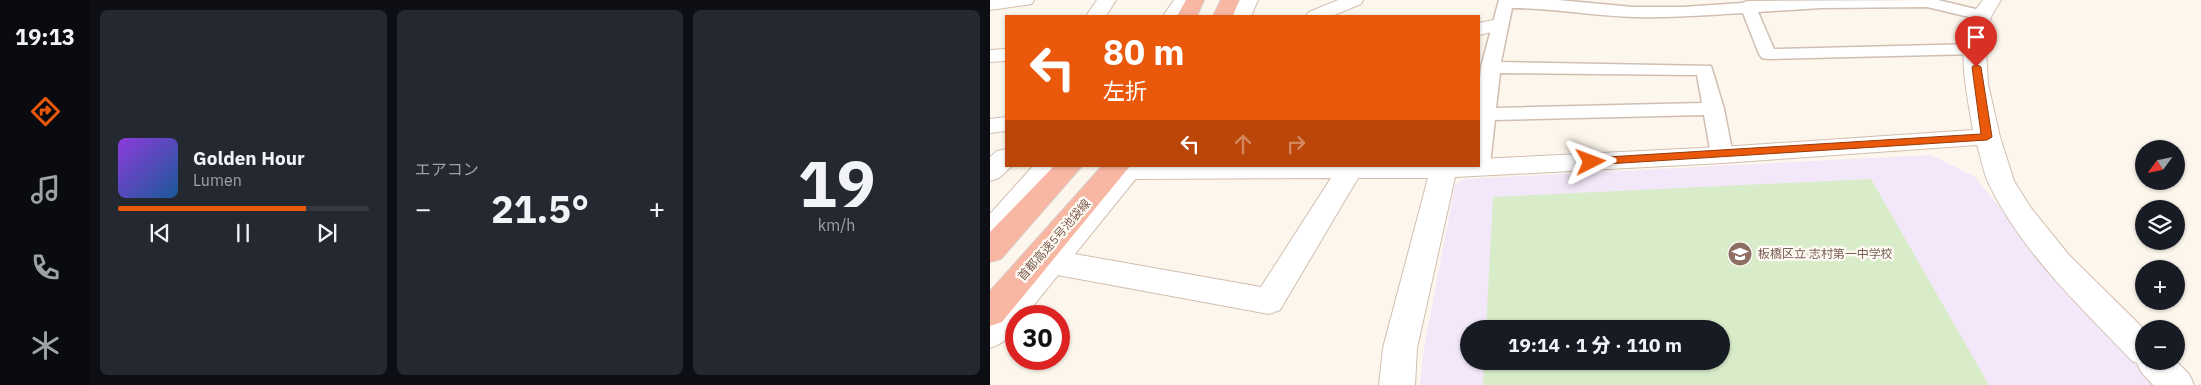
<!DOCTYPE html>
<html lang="ja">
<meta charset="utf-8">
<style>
:root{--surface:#171b24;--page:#242831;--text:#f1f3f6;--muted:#9ea1a6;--line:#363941;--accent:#ea580c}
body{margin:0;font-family:"IBM Plex Sans","Noto Sans JP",sans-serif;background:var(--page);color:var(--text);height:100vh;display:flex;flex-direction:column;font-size:19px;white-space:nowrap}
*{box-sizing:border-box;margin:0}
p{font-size:16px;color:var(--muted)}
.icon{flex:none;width:28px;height:28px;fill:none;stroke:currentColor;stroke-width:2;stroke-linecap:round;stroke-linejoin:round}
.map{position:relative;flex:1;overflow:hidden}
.panel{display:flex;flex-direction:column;gap:10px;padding:10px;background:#0d0f14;width:900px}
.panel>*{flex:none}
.hud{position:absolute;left:15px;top:15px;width:475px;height:152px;border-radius:0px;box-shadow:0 1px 4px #0004;background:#ea580c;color:#fff;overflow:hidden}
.needle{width:32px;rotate:237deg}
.tools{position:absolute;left:1145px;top:140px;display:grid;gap:10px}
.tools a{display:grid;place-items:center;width:50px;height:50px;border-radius:50%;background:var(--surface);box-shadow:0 1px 4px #0004;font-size:25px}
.speed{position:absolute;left:15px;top:305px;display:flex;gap:10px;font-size:25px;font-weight:700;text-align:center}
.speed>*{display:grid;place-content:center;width:65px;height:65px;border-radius:50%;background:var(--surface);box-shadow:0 1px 4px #0004;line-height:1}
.speed .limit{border:8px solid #d22;background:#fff;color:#111}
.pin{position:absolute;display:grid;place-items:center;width:42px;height:42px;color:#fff;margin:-51px -21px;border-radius:50% 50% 50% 0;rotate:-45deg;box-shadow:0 0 5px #0007}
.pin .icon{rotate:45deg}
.me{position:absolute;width:55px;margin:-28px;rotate:87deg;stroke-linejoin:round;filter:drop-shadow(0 0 4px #0008)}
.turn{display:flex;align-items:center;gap:18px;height:105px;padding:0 15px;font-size:22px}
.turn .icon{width:65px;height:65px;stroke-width:2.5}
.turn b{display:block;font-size:35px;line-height:42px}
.lanes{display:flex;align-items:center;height:48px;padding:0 15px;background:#0003;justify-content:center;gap:25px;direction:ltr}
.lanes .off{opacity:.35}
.big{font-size:38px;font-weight:800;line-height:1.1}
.panel .card{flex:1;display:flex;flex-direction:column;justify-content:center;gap:8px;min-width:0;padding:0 18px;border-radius:8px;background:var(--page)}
.panel .dial{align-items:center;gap:0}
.dial b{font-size:65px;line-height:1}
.song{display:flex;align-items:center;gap:15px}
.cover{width:60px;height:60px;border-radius:8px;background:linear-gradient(135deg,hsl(270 70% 55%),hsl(210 70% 35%))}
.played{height:5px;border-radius:2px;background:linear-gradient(90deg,var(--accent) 75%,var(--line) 75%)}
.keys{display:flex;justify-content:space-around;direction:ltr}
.heat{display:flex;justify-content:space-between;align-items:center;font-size:28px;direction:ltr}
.panel .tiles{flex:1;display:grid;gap:10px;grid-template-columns:repeat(3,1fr)}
.trip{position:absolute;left:470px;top:320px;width:270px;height:50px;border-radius:25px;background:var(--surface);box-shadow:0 1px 4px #0004;font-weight:800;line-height:50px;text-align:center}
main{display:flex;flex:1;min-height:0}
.tabs{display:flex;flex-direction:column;width:90px;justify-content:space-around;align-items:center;background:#090b0e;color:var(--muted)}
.tabs .icon{width:35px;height:35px}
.tabs .selected{color:var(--accent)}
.tabs b{font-size:22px;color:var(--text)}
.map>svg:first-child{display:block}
</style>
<main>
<nav class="tabs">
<b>19:13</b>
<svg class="icon selected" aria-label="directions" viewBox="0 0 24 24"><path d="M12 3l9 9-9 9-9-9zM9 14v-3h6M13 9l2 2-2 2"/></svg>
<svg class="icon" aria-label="music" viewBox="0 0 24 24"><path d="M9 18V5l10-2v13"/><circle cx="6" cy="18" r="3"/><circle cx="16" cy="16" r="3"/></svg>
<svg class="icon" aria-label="phone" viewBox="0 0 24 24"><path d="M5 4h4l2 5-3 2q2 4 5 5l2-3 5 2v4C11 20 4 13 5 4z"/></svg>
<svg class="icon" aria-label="climate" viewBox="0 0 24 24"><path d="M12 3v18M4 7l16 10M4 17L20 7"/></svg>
</nav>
<section class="panel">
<div class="tiles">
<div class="card">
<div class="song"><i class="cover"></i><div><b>Golden Hour</b><p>Lumen</p></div></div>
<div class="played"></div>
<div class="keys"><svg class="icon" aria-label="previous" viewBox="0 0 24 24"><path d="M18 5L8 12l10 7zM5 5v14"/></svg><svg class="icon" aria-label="pause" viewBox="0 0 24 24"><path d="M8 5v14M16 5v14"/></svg><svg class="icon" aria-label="next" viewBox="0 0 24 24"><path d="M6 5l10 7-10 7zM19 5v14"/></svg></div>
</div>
<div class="card"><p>エアコン</p>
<div class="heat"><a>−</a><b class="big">21.5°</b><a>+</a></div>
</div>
<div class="card dial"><b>19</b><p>km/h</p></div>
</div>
</section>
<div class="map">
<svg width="1211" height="385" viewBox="0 0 1211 385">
<rect width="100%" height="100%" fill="#fdf6ec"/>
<path fill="#f3e8fa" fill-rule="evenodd" d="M 941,155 L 985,177 L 1070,281 L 1165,385 L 430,385 L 434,348 L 465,185 L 474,179 ZM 479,329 L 731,329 L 731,361 L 479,361 Z"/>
<path fill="#d8ecc9" d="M 881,179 L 999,385 L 493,385 L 494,361 L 731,361 L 731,329 L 496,329 L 503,197 Z"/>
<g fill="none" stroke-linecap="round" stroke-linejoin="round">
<defs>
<path id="service" d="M 509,0 L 568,0 L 643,7 L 693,7 L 752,3 L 758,1 L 948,0 L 998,12 L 1000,15 L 998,18 L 992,20 L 937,7 L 831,8 L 768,12 L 784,49 L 985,44 L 991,45 L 994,49 L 991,53 L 985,54 L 778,59 L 772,58 L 769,54 L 753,13 C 717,15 681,18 645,17 C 604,16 563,8 522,8 L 511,62 L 721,66 L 734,109 L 743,155 L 739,160 L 732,162 L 725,160 L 721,155 L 714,115 L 505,120 L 500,164 L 497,169 L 489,171 L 481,169 L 480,166 L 489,166 L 489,90 L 491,67 ZM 510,73 L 707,75 L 712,103 L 506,108 Z"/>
<path id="minor" d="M 0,0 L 44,0 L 42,4 L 0,10 Z
M 107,0 L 126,0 L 116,16 L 96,16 Z
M 184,0 L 203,0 L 193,16 L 173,16 Z
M 348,0 L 373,0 L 371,4 L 342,16 L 316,16 L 319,12 Z
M 993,0 L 1011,0 L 1002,15 L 996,30 L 996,49 L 998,84 L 1010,137 L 1024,181 L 1041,208 L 1079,255 L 1154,329 L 1154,361 L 1186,361 L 1199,374 L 1204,385 L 1163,385 L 1151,372 L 1147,363 L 1142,361 C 1090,306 1031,252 998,182 C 993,171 991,157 987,145 L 732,163 L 465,177 L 427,348 L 425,385 L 389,385 L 393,348 L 438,178 L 368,178 L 290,310 L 279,314 L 62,274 L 51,270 L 47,262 L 51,254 L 62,250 L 271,287 L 341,178 L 140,179 L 131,176 L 127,170 L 129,166 L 489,166 L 489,159 L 732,147 L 983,130 C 978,100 969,60 976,30 C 978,19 986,9 993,0 Z
M 508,19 L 515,21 L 518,25 L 515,29 L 489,35 L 489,23 Z
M 16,49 L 16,61 L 0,62 L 0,50 Z
M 16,117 L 16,131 L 0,133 L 0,119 Z
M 16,149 L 16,166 L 22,166 L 9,178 L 0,181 L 0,157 L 7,151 Z
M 43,166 L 71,166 L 10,241 L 0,244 L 0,214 Z"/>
<path id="tertiary" d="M 250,0 L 268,0 L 261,16 L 241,16 Z
M 128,166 L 156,166 L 35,316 L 26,316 C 26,333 15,343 0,348 L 0,311 Z"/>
<path id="motorway" d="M 196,0 L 214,0 L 207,16 L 187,16 Z
M 231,0 L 249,0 L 243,16 L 223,16 Z
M 64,166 L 92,166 L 11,259 L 0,262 L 0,232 Z
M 112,166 L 140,166 L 12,322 L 0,326 L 0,291 Z"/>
</defs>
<use href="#service" stroke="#d1beb0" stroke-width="3"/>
<use href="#minor" stroke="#d1beb0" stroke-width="2"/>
<use href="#tertiary" stroke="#d1beb0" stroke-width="2"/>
<use href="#motorway" stroke="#dad1cd" stroke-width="2"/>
<use href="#service" fill="#fff" fill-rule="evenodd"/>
<use href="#minor" fill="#fff" fill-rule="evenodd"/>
<use href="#tertiary" fill="#fff" fill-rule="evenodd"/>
<use href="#motorway" fill="#f7b7a3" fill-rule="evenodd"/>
</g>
<path fill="#ea580c" stroke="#983908" d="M 986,64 L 991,67 L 1002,137 L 997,140 L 601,165 L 595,162 L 601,158 L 991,134 L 982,67 Z"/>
<defs>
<symbol id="school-disc" viewBox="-11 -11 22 22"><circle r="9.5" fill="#8d6e63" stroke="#fffaf3"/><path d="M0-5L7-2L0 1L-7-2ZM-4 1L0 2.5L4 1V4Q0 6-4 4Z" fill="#fff"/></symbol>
</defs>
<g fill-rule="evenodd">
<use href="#school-disc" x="736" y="240" width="28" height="28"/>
</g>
<g text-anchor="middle" stroke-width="4.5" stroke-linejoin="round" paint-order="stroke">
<g font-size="12" fill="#7a5c4d" stroke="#fffaf3">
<text transform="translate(64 240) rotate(-49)" y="4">首都高速5号池袋線</text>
</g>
<g font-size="12" fill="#785e54" stroke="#fffaf3" text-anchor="start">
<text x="768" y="258">板橋区立 志村第一中学校</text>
</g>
</g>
</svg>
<div class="tools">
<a><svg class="needle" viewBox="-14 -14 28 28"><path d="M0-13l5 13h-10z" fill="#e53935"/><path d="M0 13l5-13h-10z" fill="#9ea1a6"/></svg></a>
<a><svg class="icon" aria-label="layers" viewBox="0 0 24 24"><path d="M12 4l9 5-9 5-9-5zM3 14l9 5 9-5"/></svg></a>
<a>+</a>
<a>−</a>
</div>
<div class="speed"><div class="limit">30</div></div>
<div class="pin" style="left:986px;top:67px;background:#d93025"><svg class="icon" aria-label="arrive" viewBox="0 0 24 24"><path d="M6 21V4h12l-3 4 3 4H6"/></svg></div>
<svg class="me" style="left:601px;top:162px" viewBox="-20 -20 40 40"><path d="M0-17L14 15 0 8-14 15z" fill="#ea580c" stroke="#fff" stroke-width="4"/></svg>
<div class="trip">19:14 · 1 分 · 110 m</div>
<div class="hud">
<div class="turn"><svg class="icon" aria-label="left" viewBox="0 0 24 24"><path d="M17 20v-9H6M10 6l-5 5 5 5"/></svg><div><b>80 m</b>左折</div></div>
<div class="lanes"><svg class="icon" aria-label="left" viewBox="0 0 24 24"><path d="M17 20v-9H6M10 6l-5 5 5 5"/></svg><svg class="icon off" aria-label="ahead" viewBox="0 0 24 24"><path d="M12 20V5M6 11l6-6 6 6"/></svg><svg class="icon off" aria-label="right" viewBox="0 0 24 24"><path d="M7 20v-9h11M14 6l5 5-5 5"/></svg></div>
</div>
</div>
</main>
